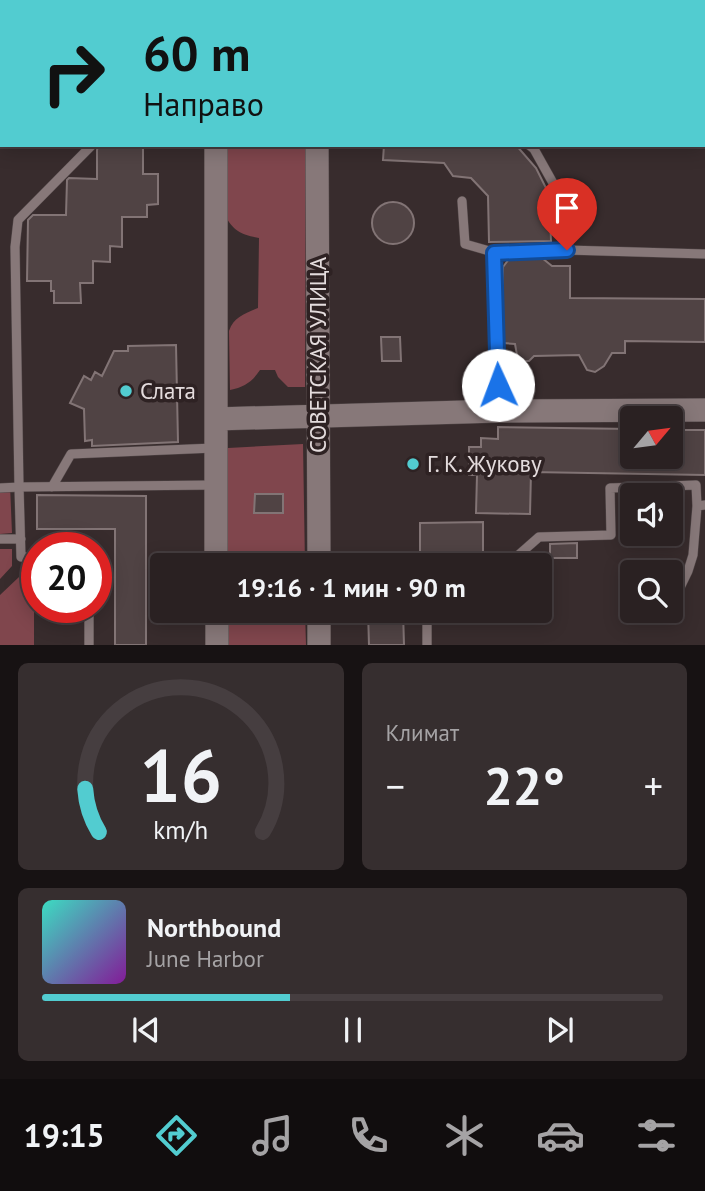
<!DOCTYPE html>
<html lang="ru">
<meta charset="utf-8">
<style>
:root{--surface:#2a2122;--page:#362e2f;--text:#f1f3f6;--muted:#a5a3a5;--line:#463e40;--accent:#52ccd0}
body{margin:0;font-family:"PT Sans",sans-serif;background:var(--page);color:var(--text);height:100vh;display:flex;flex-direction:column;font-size:26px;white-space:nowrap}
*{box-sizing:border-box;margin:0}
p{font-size:23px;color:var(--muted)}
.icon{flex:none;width:38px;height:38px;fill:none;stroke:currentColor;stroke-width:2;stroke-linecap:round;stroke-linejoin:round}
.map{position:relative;height:645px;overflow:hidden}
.sheet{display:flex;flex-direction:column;gap:18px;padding:18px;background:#171213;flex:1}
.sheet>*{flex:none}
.top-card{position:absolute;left:0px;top:0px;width:705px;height:147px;box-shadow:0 4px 18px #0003,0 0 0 2px var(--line);background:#52ccd0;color:#111;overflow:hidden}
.needle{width:46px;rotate:61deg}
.controls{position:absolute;left:620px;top:406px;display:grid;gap:14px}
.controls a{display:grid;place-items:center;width:63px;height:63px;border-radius:7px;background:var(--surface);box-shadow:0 4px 18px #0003,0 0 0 2px var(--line);font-size:35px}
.speed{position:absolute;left:21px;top:532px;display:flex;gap:14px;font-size:35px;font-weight:700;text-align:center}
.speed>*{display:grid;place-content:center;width:91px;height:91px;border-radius:50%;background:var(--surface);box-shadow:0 4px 18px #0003,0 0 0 2px var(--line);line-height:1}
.speed .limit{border:10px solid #d22;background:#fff;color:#111}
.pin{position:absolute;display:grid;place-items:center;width:60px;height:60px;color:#fff;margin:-72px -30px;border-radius:50% 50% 50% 0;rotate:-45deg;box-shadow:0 0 7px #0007}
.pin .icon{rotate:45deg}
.me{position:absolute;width:77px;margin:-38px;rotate:358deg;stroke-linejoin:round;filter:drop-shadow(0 0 5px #0008)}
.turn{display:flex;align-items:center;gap:24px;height:147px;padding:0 28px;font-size:32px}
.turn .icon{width:91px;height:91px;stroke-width:2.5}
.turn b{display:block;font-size:49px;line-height:60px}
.big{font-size:52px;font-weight:600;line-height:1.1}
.sheet .tile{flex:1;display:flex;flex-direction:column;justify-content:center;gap:10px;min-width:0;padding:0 24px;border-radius:10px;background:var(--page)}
.sheet .dial{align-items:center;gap:0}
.dial svg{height:182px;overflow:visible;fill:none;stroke:var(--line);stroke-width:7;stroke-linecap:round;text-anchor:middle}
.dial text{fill:var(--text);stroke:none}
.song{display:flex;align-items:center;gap:21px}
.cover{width:84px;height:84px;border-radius:10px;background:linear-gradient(135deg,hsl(170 70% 55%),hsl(290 70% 35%))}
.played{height:7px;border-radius:4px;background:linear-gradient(90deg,var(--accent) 40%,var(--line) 40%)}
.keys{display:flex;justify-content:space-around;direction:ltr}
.heat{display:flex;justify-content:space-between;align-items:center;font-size:38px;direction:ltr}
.sheet .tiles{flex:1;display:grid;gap:18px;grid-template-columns:1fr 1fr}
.tile:last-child{grid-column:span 2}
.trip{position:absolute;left:150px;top:553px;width:402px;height:70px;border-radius:7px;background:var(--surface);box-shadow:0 4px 18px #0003,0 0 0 2px var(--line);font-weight:600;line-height:70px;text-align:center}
.dock{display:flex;height:112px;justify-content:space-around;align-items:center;background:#110d0e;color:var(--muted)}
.dock .icon{width:49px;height:49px}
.dock .current{color:var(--accent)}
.dock b{font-size:32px;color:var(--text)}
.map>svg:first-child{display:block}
</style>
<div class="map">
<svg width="705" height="645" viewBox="0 0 705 645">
<rect width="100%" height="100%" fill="#382c2d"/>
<path fill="#463234" d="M 0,0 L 8,0 L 8,2 L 2,2 L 2,142 L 0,144 Z"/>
<path fill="#80464d" d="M 226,145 L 306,145 L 305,387 L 288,387 L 278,377 L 275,370 L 260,370 C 252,382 244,387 230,390 L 229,331 C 234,317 244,314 258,308 L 259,238 C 242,235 233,231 225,215 Z
M 303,444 L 305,565 L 228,565 L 228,448 Z
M 10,485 L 12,533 L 0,534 L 0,486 Z
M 0,549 L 12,549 L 12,566 L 0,579 Z
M 19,577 L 34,577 L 34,645 L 0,645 L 0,595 Z
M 229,611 L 305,611 L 306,645 L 229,645 Z"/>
<path fill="#504344" stroke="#827475" stroke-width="2" d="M 99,145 L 143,145 L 143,174 L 158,174 L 158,204 L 147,205 L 147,217 L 122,217 L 122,247 L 110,246 L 110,262 L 93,261 L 93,283 L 80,283 L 81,303 L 54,303 L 54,291 L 51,291 L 51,281 L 27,281 L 28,220 L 33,215 L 66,215 L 67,180 L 69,178 L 97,179 L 97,150 Z
M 384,145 L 516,145 L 536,168 L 549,194 L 551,241 L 489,242 L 488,196 L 471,178 L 453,176 L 444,163 L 383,160 Z
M372 223a21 21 0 1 1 42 0a21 21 0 1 1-42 0Z
M 542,258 L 552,266 L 570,266 L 570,298 L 705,299 L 705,342 L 625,341 L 625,353 L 612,353 L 604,366 L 595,372 L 587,370 L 579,355 L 534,356 L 529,361 L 525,361 L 517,355 L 515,344 L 503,343 L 502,300 L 503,267 L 509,259 Z
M 381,337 L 400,337 L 401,361 L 382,361 Z
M 176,345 L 178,442 L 92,446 L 92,440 L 85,441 L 84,409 L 70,403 L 84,376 L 91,380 L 95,372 L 102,376 L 114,351 L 128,351 L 128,346 Z
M 498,427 L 632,429 L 632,457 L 670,457 L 670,430 L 705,430 L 705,475 L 531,472 L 530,514 L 476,513 L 477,475 L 469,475 L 469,447 L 481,447 L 481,438 L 498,439 Z
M 255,494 L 283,494 L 283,513 L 254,513 Z
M 37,495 L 146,496 L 146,645 L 115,645 L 115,529 L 37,529 Z
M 483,522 L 483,555 L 420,556 L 420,523 Z
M 577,543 L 577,558 L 550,558 L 550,544 Z
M 368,611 L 403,611 L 404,645 L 369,645 Z"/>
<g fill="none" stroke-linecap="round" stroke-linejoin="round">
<defs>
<path id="service" d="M 92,0 L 92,2
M 421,2 L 421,0
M 92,145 L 18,220 L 15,247 L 19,487 L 215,485
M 462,201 L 465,244 L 493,252 L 499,409
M 567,250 L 705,254
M 493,252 L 567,250 L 558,192 L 534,149 L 529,145
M 52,487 L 71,454 L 214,448
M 0,488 L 19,487 L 21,557 L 37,557
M 0,539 L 21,539
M 507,565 L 539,537 L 611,535 L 610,488 L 696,485 L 697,506 L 705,505
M 672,604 L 688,571 L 693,555 L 697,506
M 89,607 L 89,645
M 427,645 L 427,611"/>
<path id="tertiary" d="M 215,0 L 215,2
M 317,0 L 317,2
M 216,145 L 216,565
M 317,145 L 319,565
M 216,419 L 499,411 L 705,410
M 217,611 L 217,645
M 319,611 L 319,645"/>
</defs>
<use href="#service" stroke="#524849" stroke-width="10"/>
<use href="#tertiary" stroke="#524849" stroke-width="24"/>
<use href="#service" stroke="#877879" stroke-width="9"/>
<use href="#tertiary" stroke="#877879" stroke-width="23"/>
</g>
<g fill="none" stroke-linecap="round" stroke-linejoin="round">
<defs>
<path id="route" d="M 498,385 L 494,253 L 567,250"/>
</defs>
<use href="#route" stroke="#114b97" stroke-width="18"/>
<use href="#route" stroke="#1a73e8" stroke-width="12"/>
</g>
<g fill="#52ccd0" stroke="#2e2223" stroke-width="2.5">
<circle cx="126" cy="391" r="7"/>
<circle cx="413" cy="464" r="7"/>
</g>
<g text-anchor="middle" stroke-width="7" stroke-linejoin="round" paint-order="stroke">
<g font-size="23" fill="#e4dcdd" stroke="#2e2223">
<text transform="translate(318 355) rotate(-90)" y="8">СОВЕТСКАЯ УЛИЦА</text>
</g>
<g font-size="23" fill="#e4dcdd" stroke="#2e2223" text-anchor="start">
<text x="140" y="399">Слата</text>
<text x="427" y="472">Г. К. Жукову</text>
</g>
</g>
</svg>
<div class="controls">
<a><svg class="needle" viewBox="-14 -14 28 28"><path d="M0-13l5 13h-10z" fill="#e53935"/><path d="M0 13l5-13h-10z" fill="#a5a3a5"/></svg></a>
<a><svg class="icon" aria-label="sound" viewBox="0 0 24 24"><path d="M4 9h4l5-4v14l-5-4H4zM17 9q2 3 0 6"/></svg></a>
<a><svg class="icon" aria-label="search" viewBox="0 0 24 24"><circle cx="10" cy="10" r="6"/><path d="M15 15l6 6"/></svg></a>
</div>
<div class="speed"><div class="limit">20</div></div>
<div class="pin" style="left:567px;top:250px;background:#d93025"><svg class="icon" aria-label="arrive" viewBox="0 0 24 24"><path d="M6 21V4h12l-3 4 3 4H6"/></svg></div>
<svg class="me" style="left:498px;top:385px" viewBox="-20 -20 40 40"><circle r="19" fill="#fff"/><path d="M0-13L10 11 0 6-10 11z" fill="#1a73e8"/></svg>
<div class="trip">19:16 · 1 мин · 90 m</div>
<div class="top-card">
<div class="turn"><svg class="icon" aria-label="right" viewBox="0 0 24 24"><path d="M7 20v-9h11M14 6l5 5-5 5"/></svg><div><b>60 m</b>Направо</div></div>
</div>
</div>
<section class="sheet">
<div class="tiles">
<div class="tile dial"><svg viewBox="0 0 100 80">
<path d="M14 69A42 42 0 1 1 86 69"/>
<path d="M14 69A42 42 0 0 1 8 50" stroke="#52ccd0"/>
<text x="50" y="56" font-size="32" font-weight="700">16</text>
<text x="50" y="72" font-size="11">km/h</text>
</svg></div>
<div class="tile"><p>Климат</p>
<div class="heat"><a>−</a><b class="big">22°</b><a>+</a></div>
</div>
<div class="tile">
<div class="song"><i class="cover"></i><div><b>Northbound</b><p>June Harbor</p></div></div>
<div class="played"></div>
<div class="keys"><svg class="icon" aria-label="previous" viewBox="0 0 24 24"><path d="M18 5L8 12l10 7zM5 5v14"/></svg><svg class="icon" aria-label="pause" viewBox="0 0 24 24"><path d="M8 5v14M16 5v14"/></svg><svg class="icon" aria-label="next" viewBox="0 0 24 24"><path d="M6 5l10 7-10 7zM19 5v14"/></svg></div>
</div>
</div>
</section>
<nav class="dock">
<b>19:15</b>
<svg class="icon current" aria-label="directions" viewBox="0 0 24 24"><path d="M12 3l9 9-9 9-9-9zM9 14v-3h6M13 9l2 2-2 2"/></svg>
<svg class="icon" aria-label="music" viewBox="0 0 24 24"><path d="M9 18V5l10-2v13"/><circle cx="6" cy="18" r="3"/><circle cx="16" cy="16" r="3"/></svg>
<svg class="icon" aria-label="phone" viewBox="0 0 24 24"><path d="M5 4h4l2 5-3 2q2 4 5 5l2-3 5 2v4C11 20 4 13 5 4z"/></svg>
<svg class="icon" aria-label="climate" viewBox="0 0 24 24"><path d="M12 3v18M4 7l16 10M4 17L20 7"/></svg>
<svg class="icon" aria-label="car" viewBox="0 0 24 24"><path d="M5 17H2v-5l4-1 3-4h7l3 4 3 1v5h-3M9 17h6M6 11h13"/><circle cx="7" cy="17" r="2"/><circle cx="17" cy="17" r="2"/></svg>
<svg class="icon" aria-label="filters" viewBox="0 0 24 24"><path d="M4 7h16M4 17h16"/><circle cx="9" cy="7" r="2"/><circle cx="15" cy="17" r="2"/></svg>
</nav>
